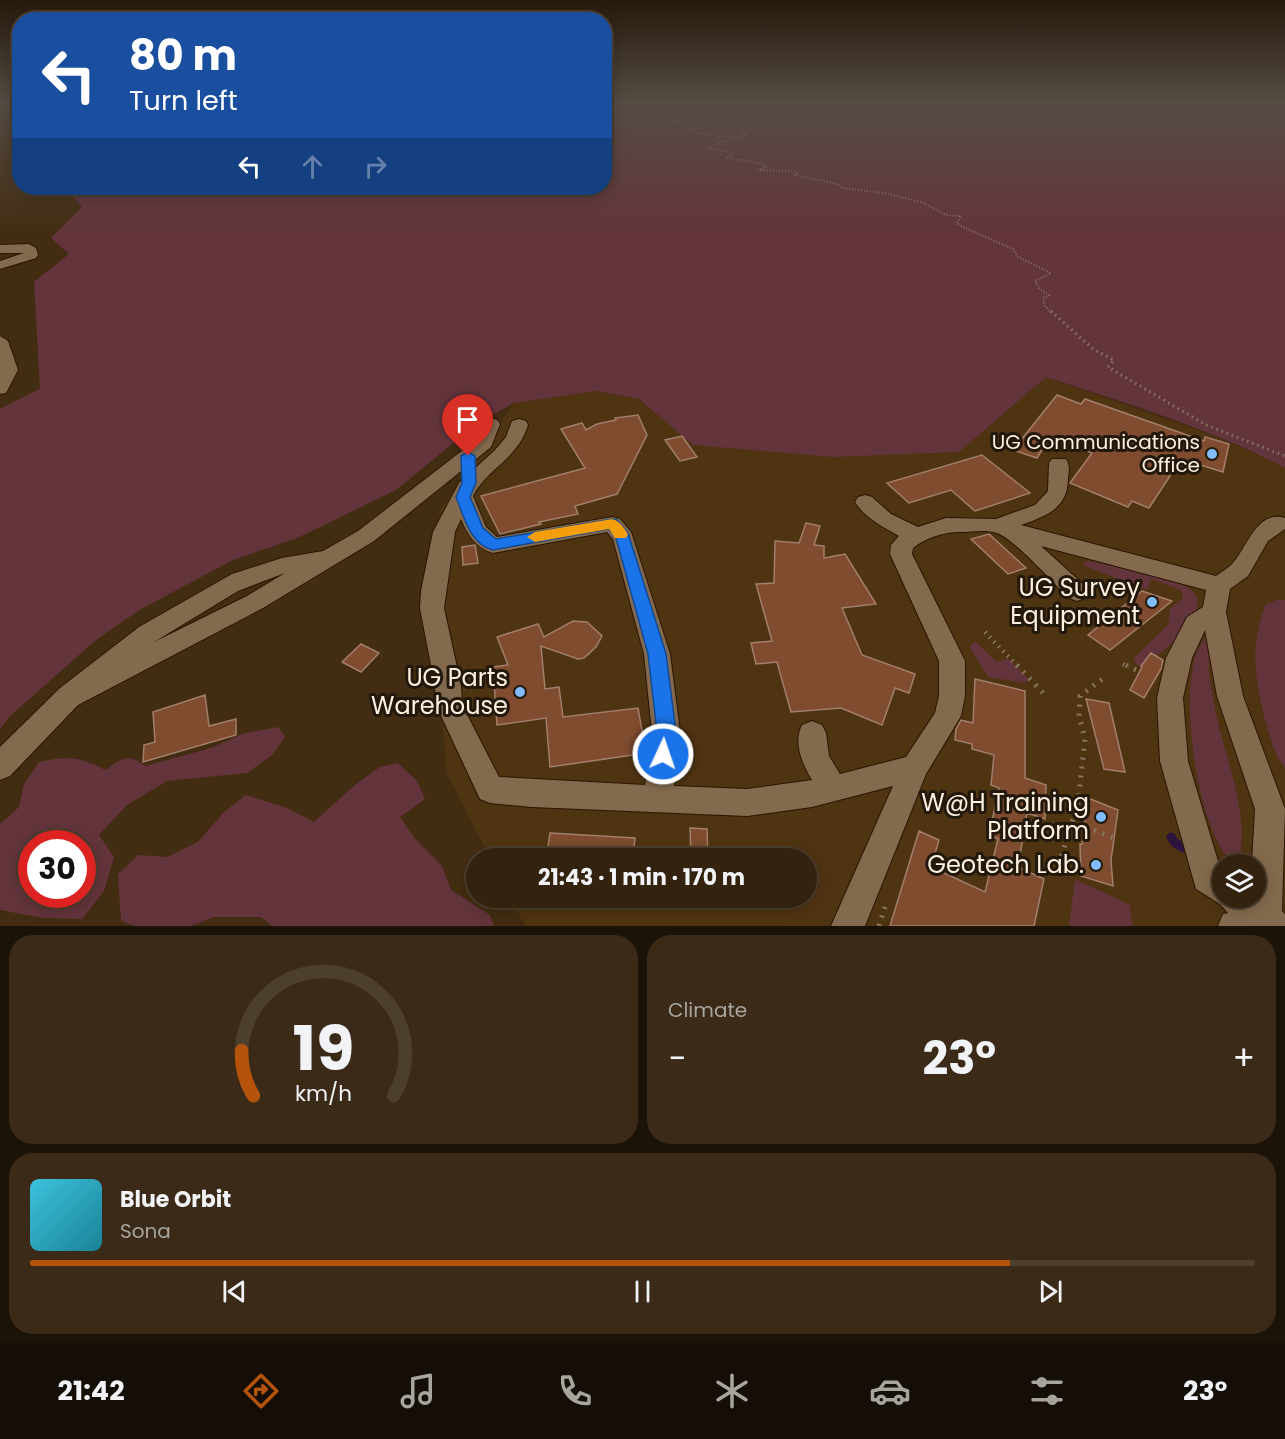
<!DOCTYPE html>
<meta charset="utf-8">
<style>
:root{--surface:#32220e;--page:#3a2a17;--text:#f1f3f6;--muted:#a8a49e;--line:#4d3f2e;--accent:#b45309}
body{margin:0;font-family:Poppins,sans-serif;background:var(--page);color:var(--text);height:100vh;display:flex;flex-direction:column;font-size:22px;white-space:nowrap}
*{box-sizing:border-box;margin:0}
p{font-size:20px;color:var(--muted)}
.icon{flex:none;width:33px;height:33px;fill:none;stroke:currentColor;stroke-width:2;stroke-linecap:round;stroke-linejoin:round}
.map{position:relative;height:926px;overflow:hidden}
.details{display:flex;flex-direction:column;gap:9px;padding:9px;background:#1c1308;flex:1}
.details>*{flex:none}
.banner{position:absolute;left:12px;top:12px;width:600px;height:183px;border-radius:24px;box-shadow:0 3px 15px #0003,0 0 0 2px var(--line);background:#1a4fa0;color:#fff;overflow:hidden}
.controls{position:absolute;left:1212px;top:854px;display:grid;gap:12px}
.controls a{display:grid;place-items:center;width:54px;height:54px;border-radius:50%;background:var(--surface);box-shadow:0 3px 15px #0003,0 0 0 2px var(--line);font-size:30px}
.speed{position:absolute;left:18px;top:830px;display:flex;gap:12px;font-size:30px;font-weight:700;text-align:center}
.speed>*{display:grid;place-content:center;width:78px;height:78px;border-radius:50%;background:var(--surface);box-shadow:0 3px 15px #0003,0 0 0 2px var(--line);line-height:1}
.speed .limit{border:9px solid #d22;background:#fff;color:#111}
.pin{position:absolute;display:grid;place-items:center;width:51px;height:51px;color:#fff;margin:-62px -26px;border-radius:50% 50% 50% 0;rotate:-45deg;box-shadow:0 0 6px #0007}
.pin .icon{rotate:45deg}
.me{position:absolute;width:66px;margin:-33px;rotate:3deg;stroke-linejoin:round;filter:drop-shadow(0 0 4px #0008)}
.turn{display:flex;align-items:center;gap:21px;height:126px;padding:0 18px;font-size:27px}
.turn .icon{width:78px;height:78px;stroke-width:2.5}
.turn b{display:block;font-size:42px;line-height:51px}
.lanes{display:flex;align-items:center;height:57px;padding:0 18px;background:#0003;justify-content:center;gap:30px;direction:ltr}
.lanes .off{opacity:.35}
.big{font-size:45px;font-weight:700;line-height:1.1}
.details .card{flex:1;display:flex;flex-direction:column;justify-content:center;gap:9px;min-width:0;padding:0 21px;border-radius:24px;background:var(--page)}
.details .dial{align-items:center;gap:0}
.dial svg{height:156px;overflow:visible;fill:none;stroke:var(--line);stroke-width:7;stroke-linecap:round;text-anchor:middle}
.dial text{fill:var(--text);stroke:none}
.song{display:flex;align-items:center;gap:18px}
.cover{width:72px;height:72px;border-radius:9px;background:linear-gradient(135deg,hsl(190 70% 55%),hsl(190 70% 35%))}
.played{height:6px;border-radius:3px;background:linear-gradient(90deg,var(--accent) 80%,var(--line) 80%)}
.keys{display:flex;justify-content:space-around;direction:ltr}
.heat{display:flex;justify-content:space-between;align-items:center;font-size:33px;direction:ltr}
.details .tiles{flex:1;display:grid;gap:9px;grid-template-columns:1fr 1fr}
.card:last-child{grid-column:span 2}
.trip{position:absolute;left:466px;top:848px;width:351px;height:60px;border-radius:30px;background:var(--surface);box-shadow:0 3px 15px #0003,0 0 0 2px var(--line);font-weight:700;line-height:60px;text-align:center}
.dock{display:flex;height:96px;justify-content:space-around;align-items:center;background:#140e06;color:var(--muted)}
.dock .icon{width:42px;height:42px}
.dock .active{color:var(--accent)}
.dock b{font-size:27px;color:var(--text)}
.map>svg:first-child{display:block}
</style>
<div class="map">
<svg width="1285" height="926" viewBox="0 0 1285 926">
<rect width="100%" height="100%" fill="#432d12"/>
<path fill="#4f3412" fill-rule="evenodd" d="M 1046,377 L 1198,430 L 1266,458 L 1285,468 L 1285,926 L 525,926 L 510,897 L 807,897 L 807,858 L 490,858 L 447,773 L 432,608 L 433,591 L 440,511 L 514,403 L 597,391 L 639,399 L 693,445 L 959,452 ZM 1222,864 L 1256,864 L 1256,897 L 1222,897 Z"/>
<path fill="#63343c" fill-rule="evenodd" d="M 605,102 L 1285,102 L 1285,468 C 1212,429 1125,403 1046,377 L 959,452 L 833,457 L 693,445 L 639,399 L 597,391 L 514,403 L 479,422 L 396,490 L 297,538 L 233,560 L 141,609 L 96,640 L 10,716 L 0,729 L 0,409 L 40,389 L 34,282 L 69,254 L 51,238 L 82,207 L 74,198 L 89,188 L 604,188 Z
M 1089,561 C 1111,566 1183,577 1195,594 C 1198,599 1198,607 1196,612 C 1190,633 1158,655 1141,667 L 1135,663 L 1134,658 L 1168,625 L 1170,609 L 1183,598 L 1181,590 L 1151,579 L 1147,590 L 1085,566 L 1082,563 Z
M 1280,599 L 1285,600 L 1285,768 C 1276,759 1272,742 1268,730 C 1256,687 1248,647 1266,604 Z
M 1207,634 C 1211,648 1208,660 1209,675 C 1210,684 1212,693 1214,702 C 1222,754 1252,812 1238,864 L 1233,864 C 1197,829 1180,702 1196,654 C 1199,647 1203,640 1207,634 Z
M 975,641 L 997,662 L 1008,658 L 1028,679 L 1026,683 L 988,677 L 970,647 Z
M 278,727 L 285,737 L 272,755 L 247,773 L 167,781 L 127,805 L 99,835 L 114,857 L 104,891 L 82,919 L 44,918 L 0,910 L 0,824 L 19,807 L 24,784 L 39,762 C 66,756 80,756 105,770 C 123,758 127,753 145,766 L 211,748 L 242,734 ZM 32,843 L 82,843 L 82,894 L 32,894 Z
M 398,763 L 417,781 L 425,799 L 400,817 L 415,839 L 442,866 L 451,890 L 490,915 L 494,926 L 272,926 L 261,917 L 214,917 L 191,926 L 135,926 L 121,921 L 118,874 L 138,855 L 168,857 L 198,842 L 224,812 L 246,795 L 284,807 L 314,822 L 356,784 L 380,767 Z
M 1075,879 L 1130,905 L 1132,926 L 1069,926 Z"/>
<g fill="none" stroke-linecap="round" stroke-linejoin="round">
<path stroke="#2d143e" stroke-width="9" d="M 1171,837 L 1175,843 L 1184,848"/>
</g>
<path fill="#7f4c2f" stroke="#a27e6b" stroke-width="1.5" d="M 1057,395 L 1081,404 L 1085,399 L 1204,441 L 1205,437 L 1229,444 L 1223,472 L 1181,459 L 1149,508 L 1132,501 L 1128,507 L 1070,483 L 1092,453 L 1050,437 L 1037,458 L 1013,450 Z
M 638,415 L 647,435 L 617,494 L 575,506 L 578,514 L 539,522 L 541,524 L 500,534 L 481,496 L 585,468 L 561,429 L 582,423 L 586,430 L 597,424 L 616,420 L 615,418 Z
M 682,436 L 697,457 L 680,461 L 665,440 Z
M 982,455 L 1030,493 L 975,511 L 951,490 L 909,503 L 887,483 Z
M 806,523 L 820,526 L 814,545 L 824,546 L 824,558 L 845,554 L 876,604 L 842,608 L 862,655 L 915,674 L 909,693 L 895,688 L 882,725 L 841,708 L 791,712 L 777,662 L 756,664 L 751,643 L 772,641 L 756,584 L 774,583 L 775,541 L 799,543 Z
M 989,534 L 1026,568 L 1008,574 L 971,539 Z
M 475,545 L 478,563 L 463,565 L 462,547 Z
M 1142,591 L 1172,601 L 1110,650 L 1088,635 Z
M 573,621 L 587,622 L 602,636 L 596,647 L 584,658 L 578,659 L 541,646 L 545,689 L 559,687 L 563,717 L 638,708 L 646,753 L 550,767 L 546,718 L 497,725 L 493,667 L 508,665 L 497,637 L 538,624 L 544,637 Z
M 361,644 L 379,653 L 361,672 L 342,662 Z
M 1151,653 L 1163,660 L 1161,669 L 1144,698 L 1130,690 L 1142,667 L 1141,666 Z
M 975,679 L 1025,691 L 1025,778 L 1046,785 L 1045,819 L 1027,813 L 1018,867 L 1044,879 L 1034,926 L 890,926 L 919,831 L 939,840 L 931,867 L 985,892 L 998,839 L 989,835 L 999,788 L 991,785 L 994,755 L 972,749 L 972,744 L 955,740 L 956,729 L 961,720 L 973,723 Z
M 205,695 L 209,726 L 236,719 L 236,735 L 143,762 L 144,745 L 155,742 L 153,712 Z
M 1086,699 L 1109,703 L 1125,772 L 1104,769 Z
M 1088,798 L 1118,810 L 1111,860 L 1113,886 L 1081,876 L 1080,844 L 1082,844 Z
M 690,828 L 707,829 L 708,858 L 691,858 Z
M 550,833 L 635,838 L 633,858 L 546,858 Z"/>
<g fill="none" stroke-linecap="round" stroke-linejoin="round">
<defs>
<path id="minor" d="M 29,244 L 36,248 L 38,255 L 36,258 L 0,269 L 0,261 L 24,253 L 0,253 L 0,245 Z
M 0,336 L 8,341 L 18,370 L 6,393 L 0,394 Z
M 491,418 L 497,420 L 500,424 L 491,447 L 374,541 L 263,608 L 78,705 L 10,776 L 0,780 L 0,747 L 60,688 L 139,627 L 232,574 L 282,558 L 323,551 L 358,531 L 476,440 L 485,420 ZM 285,573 L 247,596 L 154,642 L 238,591 Z
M 519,419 L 526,421 L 528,425 C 518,459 487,468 473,496 L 486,527 L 497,537 L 612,517 L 620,519 L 631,532 L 670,654 L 680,732 L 674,786 L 747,789 L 812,780 C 802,763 793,743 802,725 L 812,721 L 822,725 L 826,733 L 829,756 L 840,774 L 906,757 L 935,713 L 939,696 L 939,661 L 890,554 L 891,545 L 899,536 C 883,527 865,518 855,502 L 858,497 L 865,495 L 872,497 L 891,514 L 918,527 L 946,518 L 996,519 L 1035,505 L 1048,491 L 1049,463 L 1052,459 L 1066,459 C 1070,465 1069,471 1068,478 C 1068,509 1046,516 1021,525 L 1216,576 C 1221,572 1227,569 1231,565 C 1247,550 1256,509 1285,518 L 1285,529 L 1268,541 L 1248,576 L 1230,589 L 1226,612 L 1243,696 L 1285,809 L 1282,911 L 1285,914 L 1285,926 L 1218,926 L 1223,914 L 1228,913 L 1220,904 L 1196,889 L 1160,761 L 1157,698 L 1166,658 L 1187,617 L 1203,607 L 1206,590 L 1041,546 L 1085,586 L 1089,592 L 1085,598 L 1077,601 L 1069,598 C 1051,581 1017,541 997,533 C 986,529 971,532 960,532 C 944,532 925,538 913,548 L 912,554 L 965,661 L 965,696 L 961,716 L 926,774 L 865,926 L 831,926 L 893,786 L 812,807 L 747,816 L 532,807 L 490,803 L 480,799 L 436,705 L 435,686 L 420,608 L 421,591 L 433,532 L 459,483 L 495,450 L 506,437 L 512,421 ZM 461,519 C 467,534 476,548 493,553 L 607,532 L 613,539 L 644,654 L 652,732 L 645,785 L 499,777 L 462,705 L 461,686 L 444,608 L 455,532 ZM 1205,630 L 1217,696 L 1255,809 L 1252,864 L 1256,864 L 1256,897 L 1222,897 L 1222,870 L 1220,868 L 1188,761 L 1183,698 L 1192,658 Z"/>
</defs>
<use href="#minor" stroke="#291500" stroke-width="2"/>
<path stroke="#89765f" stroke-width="2" stroke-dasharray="1 2" stroke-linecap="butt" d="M 654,102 L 649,107 L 652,113 L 694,126 L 695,130 L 689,132 L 736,138
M 741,130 L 745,135 L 709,147 L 710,149 L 732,152 L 733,154 L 727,158 L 758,163 L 767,167 L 758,170 L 792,171 L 797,173 L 795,175 L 838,184 L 842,188 L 889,194 L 921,202 L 946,215 L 961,216 L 957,223 L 963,227 L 1013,249 L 1018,257 L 1051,273 L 1035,281 L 1039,288 L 1049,295 L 1043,298 L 1045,306 L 1052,313"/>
<path stroke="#89765f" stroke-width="3" stroke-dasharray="1.5 4" stroke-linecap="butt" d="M 1051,311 L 1093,349 L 1114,360 L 1108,367 L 1206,425 L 1285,456"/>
<path stroke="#89765f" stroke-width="4.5" stroke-dasharray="1.5 5" stroke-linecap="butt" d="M 985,632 L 1018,667
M 1123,664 L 1129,667"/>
<path stroke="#89765f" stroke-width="5" stroke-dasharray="2 7" stroke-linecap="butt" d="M 1017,665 L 1044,694
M 1126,665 L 1138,671
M 1094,830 L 1114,838
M 1062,855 L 1077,861
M 1040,868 L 1056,874 L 1078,802 L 1085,739 L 1079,716 L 1080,696 L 1105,677
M 879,926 L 886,904"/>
<use href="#minor" fill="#836a4e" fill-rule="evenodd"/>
</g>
<linearGradient id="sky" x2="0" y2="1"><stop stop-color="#25190a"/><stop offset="0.44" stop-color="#554c44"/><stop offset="1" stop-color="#554c44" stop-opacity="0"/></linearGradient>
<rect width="1285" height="232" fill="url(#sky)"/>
<path fill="#1a73e8" stroke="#114b97" stroke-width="1.5" d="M 468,452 L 475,456 L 476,483 L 470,497 L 483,528 L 496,539 L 612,519 L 617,520 L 628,533 L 666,654 L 676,732 L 670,760 L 663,763 L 657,760 L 654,754 L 657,732 L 648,654 L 616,538 L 609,529 L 493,550 C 470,544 464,517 456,497 L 462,483 L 461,456 Z"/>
<path fill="#f59e0b" d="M 612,519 C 620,521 624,528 628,534 L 626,538 L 615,538 L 609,529 L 535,542 L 527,537 L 535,532 Z"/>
<g fill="#80bdfa" stroke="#22180c" stroke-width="2">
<circle cx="1212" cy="454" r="6"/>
<circle cx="1152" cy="602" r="6"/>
<circle cx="520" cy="692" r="6"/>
<circle cx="1101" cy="817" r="6"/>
<circle cx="1096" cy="865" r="6"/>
</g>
<g text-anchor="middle" stroke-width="6" stroke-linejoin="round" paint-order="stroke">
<g font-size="20" fill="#fff0e0" stroke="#22180c" text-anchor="end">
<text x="1200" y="449">UG Communications<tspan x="1200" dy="23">Office</tspan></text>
</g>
<g font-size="24" fill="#fff0e0" stroke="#22180c" text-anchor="end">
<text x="1140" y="596">UG Survey<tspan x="1140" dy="28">Equipment</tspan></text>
<text x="508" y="686">UG Parts<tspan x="508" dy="28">Warehouse</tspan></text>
<text x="1089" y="811">W@H Training<tspan x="1089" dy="28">Platform</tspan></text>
<text x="1084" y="873">Geotech Lab.</text>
</g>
</g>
</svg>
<div class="controls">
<a><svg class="icon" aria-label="layers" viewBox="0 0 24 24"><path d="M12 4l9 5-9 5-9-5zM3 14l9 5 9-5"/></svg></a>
</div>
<div class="speed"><div class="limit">30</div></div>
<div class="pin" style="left:468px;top:456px;background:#d93025"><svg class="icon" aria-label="arrive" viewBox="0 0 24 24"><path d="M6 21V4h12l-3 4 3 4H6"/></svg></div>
<svg class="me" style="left:663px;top:754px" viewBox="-20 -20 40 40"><circle r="17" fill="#1a73e8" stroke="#fff" stroke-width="3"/><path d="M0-11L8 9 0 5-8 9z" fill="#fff"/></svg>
<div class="trip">21:43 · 1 min · 170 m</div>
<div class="banner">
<div class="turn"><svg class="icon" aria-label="left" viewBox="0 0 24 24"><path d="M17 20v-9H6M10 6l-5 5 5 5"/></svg><div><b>80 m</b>Turn left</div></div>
<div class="lanes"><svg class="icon" aria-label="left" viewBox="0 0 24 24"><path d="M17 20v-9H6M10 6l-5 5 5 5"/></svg><svg class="icon off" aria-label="ahead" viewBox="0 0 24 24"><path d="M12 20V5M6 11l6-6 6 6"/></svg><svg class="icon off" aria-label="right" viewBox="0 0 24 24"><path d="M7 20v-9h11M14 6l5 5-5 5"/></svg></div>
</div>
</div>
<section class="details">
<div class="tiles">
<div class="card dial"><svg viewBox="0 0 100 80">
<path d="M14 69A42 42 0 1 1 86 69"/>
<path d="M14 69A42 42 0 0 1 8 46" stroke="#b45309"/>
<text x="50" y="56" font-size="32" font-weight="700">19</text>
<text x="50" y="72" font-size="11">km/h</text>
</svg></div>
<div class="card"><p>Climate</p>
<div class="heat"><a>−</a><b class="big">23°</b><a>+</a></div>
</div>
<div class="card">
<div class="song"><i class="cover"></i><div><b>Blue Orbit</b><p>Sona</p></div></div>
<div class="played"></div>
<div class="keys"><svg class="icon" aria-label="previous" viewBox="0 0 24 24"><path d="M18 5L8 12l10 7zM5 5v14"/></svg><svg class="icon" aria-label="pause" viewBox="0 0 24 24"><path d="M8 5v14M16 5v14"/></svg><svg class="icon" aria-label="next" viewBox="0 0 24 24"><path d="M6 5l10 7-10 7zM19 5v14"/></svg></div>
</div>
</div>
</section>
<nav class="dock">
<b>21:42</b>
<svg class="icon active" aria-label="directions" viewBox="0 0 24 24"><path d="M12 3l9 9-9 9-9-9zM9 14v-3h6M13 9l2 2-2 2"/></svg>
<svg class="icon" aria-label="music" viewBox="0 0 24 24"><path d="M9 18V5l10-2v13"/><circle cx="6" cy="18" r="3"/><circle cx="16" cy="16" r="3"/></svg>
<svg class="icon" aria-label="phone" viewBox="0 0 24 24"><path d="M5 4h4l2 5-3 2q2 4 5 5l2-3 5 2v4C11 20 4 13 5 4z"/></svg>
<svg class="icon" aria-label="climate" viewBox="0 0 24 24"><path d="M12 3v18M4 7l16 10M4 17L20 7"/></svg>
<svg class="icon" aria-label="car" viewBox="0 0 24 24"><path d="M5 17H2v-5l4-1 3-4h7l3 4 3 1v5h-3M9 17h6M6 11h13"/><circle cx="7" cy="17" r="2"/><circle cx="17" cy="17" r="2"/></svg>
<svg class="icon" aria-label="filters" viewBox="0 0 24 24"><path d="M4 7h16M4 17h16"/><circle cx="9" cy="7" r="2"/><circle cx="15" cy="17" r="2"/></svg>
<b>23°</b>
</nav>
